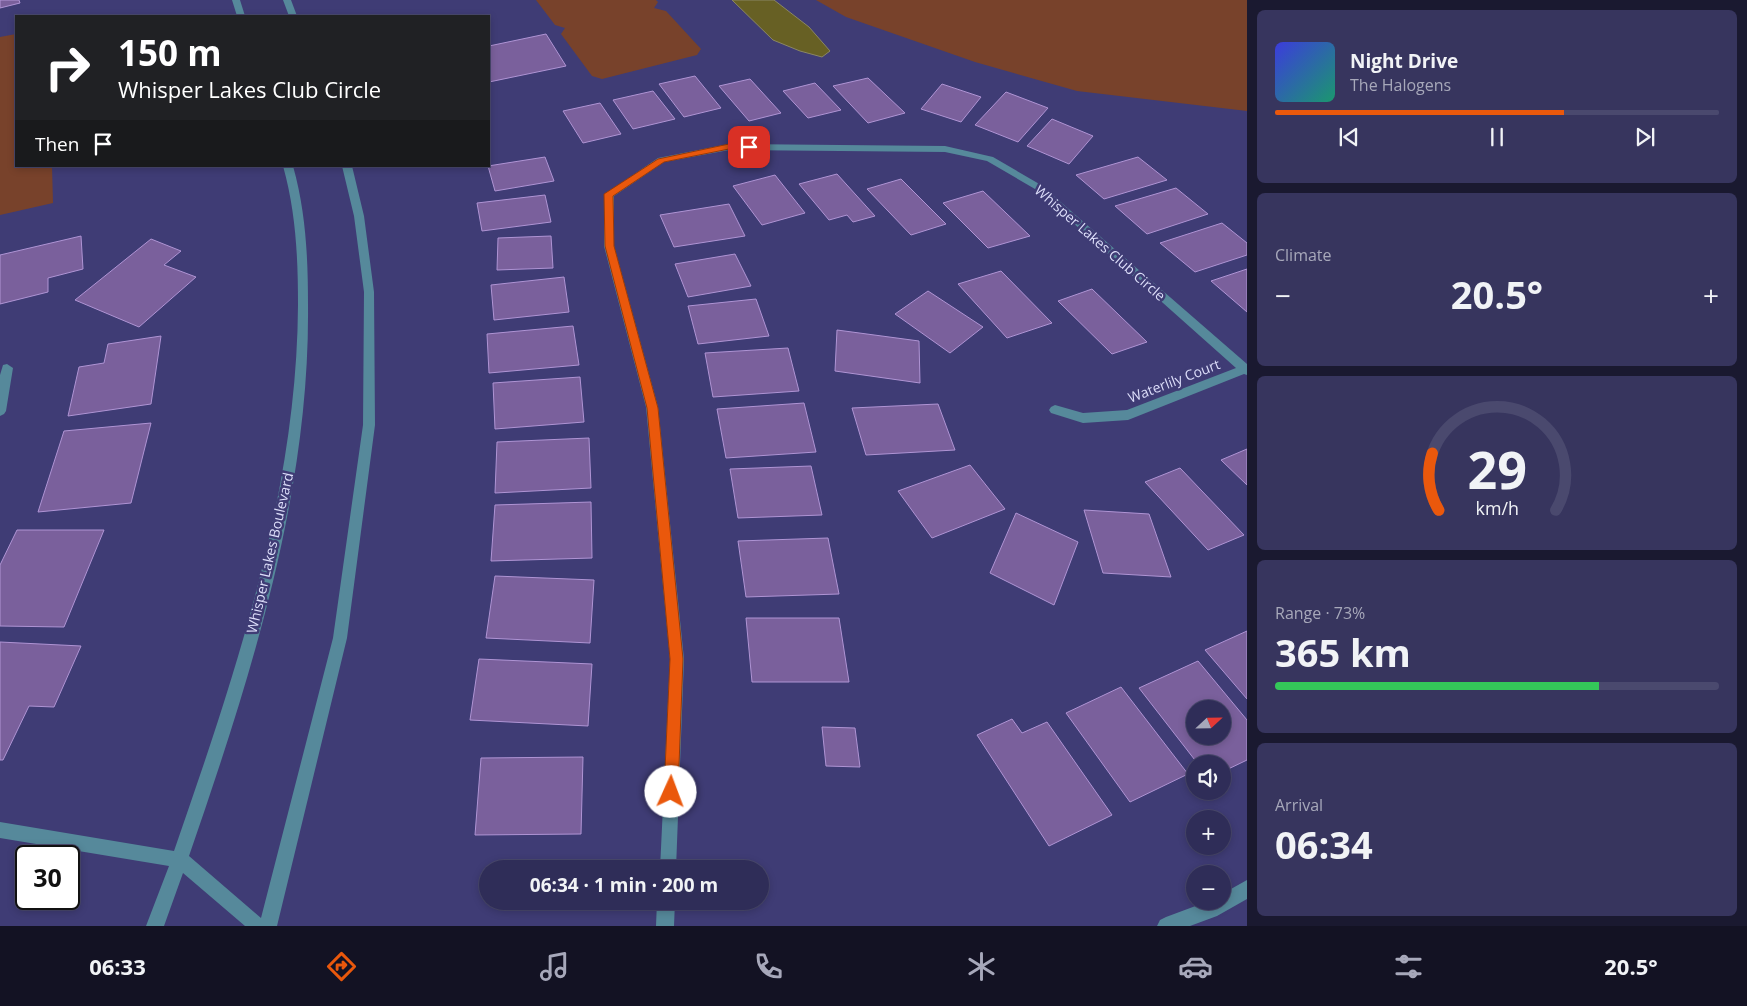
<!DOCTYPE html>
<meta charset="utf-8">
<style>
:root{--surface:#2f2d58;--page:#37355e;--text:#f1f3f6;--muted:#a7a8ba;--line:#4a496e;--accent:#ea580c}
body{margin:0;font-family:"Open Sans",sans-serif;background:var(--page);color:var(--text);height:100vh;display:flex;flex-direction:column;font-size:19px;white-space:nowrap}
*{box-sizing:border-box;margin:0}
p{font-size:16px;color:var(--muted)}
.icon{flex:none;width:28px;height:28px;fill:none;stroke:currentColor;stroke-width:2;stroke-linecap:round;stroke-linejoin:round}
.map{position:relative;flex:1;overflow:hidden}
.sheet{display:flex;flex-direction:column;gap:10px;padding:10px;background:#1a1930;width:500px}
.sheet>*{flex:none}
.guide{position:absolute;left:15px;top:15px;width:475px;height:152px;border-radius:0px;box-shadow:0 2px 8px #0003,0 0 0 1px var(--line);background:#202124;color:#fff;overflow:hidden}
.needle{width:32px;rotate:68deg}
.fabs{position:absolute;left:1186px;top:700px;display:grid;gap:10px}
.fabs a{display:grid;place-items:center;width:45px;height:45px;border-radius:50%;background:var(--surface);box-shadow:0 2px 8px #0003,0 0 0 1px var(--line);font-size:25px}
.speed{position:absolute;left:15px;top:845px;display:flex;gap:10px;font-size:25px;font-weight:700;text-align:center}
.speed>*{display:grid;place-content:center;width:65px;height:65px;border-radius:50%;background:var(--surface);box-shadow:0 2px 8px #0003,0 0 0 1px var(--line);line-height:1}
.speed .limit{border:2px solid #111;border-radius:8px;background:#fff;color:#111}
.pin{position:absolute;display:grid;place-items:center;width:42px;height:42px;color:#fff;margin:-21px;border-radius:10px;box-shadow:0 2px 8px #0006}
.me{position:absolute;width:55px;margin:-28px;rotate:2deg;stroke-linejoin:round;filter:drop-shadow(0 0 4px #0008)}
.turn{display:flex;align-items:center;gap:18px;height:105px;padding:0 20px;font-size:22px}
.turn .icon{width:65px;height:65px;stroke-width:2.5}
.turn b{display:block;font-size:35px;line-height:42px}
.then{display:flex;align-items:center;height:48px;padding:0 20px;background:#0003;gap:10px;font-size:19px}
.big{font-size:38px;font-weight:700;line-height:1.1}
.sheet .widget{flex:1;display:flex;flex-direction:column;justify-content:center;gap:8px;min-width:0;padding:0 18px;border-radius:8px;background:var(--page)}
.sheet .dial{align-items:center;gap:0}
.dial svg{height:130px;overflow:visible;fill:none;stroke:var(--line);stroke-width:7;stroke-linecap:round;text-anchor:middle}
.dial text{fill:var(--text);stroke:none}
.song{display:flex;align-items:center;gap:15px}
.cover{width:60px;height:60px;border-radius:8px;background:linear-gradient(135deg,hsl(240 70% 55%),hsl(160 70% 35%))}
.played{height:5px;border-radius:2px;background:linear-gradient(90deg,var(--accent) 65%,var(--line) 65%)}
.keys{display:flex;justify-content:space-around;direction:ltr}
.heat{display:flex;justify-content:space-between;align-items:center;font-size:28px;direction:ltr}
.charge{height:8px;border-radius:4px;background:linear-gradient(90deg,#34c759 73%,var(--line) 0)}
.trip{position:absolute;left:479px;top:860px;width:290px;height:50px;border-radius:25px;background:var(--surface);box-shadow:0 2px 8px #0003,0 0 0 1px var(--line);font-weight:700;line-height:50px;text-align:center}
.tabs{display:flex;height:80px;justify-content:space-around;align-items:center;background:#131223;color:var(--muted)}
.tabs .icon{width:35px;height:35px}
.tabs .on{color:var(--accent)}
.tabs b{font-size:22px;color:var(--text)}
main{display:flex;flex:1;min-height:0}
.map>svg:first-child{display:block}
</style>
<main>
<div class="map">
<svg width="1247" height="926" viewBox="0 0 1247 926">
<rect width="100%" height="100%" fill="#3f3c75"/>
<path fill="#78422b" d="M 536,0 L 656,0 L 658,2 L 654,8 L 666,11 L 701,49 L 697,55 L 602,79 L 592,76 L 561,34 L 565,28 L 555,25 Z
M 816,0 L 1247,0 L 1247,111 L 1077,91 L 975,62 L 846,17 Z
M 16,34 L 16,166 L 52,166 L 53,203 L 0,215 L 0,37 Z"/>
<path fill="#676024" stroke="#8a8664" d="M 732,0 L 774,0 L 809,27 L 830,51 L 822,57 L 800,51 L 773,40 Z"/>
<path fill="#7a609c" stroke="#af94d4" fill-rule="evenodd" d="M 0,0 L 19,0 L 20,3 L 0,8 Z
M 546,34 L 566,66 L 489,82 L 489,46 Z
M 695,76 L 721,108 L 684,117 L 659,84 Z
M 868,78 L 905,113 L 868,123 L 833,86 Z
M 750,79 L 781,113 L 749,121 L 719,86 Z
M 815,83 L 841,110 L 808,118 L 783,91 Z
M 942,84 L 981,97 L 961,122 L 921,109 Z
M 653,91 L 675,119 L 633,129 L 613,100 Z
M 1006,92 L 1048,108 L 1018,142 L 975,125 Z
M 600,103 L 621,134 L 583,143 L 563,111 Z
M 1052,119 L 1093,136 L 1069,164 L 1027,146 Z
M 545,157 L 554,181 L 495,191 L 488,166 Z
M 1138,157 L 1167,180 L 1104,199 L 1076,175 Z
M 837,174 L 875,216 L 853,222 L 847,215 L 829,220 L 799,184 Z
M 775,175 L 805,213 L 762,225 L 733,186 Z
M 901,179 L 946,224 L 911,235 L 867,189 Z
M 1176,188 L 1208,214 L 1147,234 L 1115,206 Z
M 983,191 L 1030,236 L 988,248 L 943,203 Z
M 545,195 L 551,222 L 482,231 L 477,203 Z
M 729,204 L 745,236 L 674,247 L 660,215 Z
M 1222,223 L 1247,243 L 1247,255 L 1195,272 L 1160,243 Z
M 81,236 L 83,269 L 48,278 L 48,292 L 0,304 L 0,255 Z
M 551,236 L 553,268 L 497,270 L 498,238 Z
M 151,239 L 181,251 L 164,265 L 196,277 L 139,327 L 75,300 Z
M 735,254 L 751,286 L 688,297 L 675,264 Z
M 1247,269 L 1247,312 L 1211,281 Z
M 1001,271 L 1052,323 L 1007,338 L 958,284 Z
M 564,277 L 569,312 L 494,320 L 491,285 Z
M 1092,289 L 1147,342 L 1112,354 L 1058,301 Z
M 928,291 L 983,327 L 950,353 L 895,314 Z
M 756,299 L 769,336 L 698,344 L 688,306 Z
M 573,326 L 579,365 L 489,373 L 487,334 Z
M 837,330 L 919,341 L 920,383 L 835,371 Z
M 161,336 L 151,404 L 68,416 L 79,367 L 104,363 L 108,344 Z
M 788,348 L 799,391 L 713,397 L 705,353 Z
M 580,377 L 584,422 L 495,429 L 493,383 Z
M 804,403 L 816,452 L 726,458 L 717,409 Z
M 938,404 L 955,450 L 866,455 L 852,408 Z
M 151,423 L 131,503 L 38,512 L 64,431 Z
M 589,438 L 591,488 L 495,493 L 497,442 Z
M 1247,449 L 1247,485 L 1221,460 Z
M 970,465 L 1005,509 L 932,538 L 898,491 Z
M 811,466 L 822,515 L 738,518 L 730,469 Z
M 1180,468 L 1244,535 L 1208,550 L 1145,482 Z
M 591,502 L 592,558 L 491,561 L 495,505 Z
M 1084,510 L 1149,514 L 1171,577 L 1103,573 Z
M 1016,513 L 1078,542 L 1054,605 L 990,573 Z
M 17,530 L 104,530 L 64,627 L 0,626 L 0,565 Z
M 828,538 L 839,594 L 746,597 L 738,541 Z
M 495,576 L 594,580 L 590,643 L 486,638 Z
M 746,618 L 839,618 L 849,682 L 752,682 Z
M 1247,631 L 1247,699 L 1205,650 Z
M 0,642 L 81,646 L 54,707 L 29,706 L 3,760 L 0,760 Z
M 479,659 L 592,664 L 588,726 L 470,720 Z
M 1198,661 L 1247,720 L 1247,760 L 1222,772 L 1222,764 L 1198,764 L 1139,688 ZM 1195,709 L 1222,709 L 1222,736 L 1195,736 Z
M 1121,687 L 1188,774 L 1130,802 L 1066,713 Z
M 1012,719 L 1022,733 L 1047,722 L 1112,815 L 1049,846 L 977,735 Z
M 822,727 L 855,728 L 860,767 L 826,766 Z
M 583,757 L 581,834 L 475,835 L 481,758 Z"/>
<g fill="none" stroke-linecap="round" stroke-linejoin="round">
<path fill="#56899b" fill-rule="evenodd" d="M 232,0 L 240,0 L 245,16 L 237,16 Z
M 283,0 L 291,0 L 297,16 L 289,16 Z
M 729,144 L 945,146 L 993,157 L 1041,185 L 1247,364 L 1247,375 L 1244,374 L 1128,420 L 1083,423 L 1051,413 L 1049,410 L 1051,407 L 1055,405 L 1083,413 L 1127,410 L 1236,368 L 1035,189 L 987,161 L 945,152 L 729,150 L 664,162 L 614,196 L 614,246 L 658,407 L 684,659 L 676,869 L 660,869 L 670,659 L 646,407 L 604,246 L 604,195 L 658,158 Z
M 283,166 L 293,166 C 306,212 308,258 308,305 C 310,494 250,679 189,856 L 261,918 L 333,638 L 363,425 L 364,292 L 354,216 L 342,166 L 352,166 L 364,216 L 374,292 L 375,425 L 347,638 L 277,926 L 245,926 L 183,873 L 164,926 L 146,926 L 169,866 L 0,838 L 0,822 L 174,851 C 235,675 297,493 298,305 C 298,258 296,212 283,166 Z
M 7,364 L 13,368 L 6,411 L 4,414 L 0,416 L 0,375 L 3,365 Z
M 1247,880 L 1247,899 L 1217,916 L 1190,926 L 1157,926 L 1160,920 L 1166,917 L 1209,901 L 1222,901 L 1222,894 Z
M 657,901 L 675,901 L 674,926 L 656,926 Z"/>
</g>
<path fill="#ea580c" stroke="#983908" d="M 729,144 L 749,144 L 753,147 L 749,149 L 729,149 L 664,162 L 613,196 L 614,246 L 658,408 L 683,659 L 678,792 L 676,798 L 671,800 L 666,798 L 664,792 L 670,659 L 647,408 L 605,246 L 604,194 L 658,159 Z"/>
<g text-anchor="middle" stroke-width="5" stroke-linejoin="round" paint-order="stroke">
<g font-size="14" fill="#dddefa" stroke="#3f3c75">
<text transform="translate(1100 243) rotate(41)" y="5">Whisper Lakes Club Circle</text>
<text transform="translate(1174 381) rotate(-21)" y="5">Waterlily Court</text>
<text transform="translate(270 553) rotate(-77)" y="5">Whisper Lakes Boulevard</text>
</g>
</g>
</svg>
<div class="fabs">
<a><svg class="needle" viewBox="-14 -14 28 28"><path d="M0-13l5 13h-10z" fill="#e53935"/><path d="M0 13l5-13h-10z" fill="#a7a8ba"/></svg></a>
<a><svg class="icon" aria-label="sound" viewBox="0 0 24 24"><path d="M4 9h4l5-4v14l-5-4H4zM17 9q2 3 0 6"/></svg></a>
<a>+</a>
<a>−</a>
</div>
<div class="speed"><div class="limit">30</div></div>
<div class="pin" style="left:749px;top:147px;background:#d93025"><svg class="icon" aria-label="arrive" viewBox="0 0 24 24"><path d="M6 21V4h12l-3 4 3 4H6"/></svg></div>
<svg class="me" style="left:671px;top:792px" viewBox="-20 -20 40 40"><circle r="19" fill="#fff"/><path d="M0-13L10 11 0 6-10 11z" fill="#ea580c"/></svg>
<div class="trip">06:34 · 1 min · 200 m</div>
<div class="guide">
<div class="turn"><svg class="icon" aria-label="right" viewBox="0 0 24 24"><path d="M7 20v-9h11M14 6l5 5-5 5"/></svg><div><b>150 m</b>Whisper Lakes Club Circle</div></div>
<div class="then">Then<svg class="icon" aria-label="arrive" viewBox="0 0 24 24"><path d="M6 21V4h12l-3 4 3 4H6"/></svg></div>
</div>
</div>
<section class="sheet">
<div class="widget">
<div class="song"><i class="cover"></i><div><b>Night Drive</b><p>The Halogens</p></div></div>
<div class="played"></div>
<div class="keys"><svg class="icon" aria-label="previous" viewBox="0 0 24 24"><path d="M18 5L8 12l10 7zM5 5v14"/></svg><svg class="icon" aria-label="pause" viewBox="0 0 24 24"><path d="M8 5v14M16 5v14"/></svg><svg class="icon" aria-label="next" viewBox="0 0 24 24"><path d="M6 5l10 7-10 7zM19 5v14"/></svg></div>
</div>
<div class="widget"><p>Climate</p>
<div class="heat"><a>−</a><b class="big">20.5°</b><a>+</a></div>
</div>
<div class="widget dial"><svg viewBox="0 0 100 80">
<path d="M14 69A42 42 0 1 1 86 69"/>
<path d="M14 69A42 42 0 0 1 10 34" stroke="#ea580c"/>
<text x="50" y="56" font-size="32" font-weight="700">29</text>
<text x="50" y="72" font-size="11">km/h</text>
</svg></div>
<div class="widget"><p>Range · 73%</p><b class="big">365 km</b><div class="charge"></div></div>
<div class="widget"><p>Arrival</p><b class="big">06:34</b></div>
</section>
</main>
<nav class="tabs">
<b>06:33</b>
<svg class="icon on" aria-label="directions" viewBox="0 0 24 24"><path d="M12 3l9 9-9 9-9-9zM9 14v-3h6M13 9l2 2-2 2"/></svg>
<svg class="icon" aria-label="music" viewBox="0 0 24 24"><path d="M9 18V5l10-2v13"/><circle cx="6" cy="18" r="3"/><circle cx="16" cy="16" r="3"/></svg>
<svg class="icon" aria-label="phone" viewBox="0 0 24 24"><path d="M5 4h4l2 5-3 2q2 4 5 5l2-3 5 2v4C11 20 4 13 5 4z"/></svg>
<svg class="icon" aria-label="climate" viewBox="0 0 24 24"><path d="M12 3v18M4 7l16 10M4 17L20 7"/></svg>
<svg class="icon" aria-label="car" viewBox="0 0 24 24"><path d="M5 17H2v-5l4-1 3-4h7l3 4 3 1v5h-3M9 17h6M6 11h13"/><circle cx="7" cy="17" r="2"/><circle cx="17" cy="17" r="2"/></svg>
<svg class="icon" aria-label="filters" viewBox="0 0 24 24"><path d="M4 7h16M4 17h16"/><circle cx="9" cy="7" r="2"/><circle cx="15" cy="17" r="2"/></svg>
<b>20.5°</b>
</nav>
